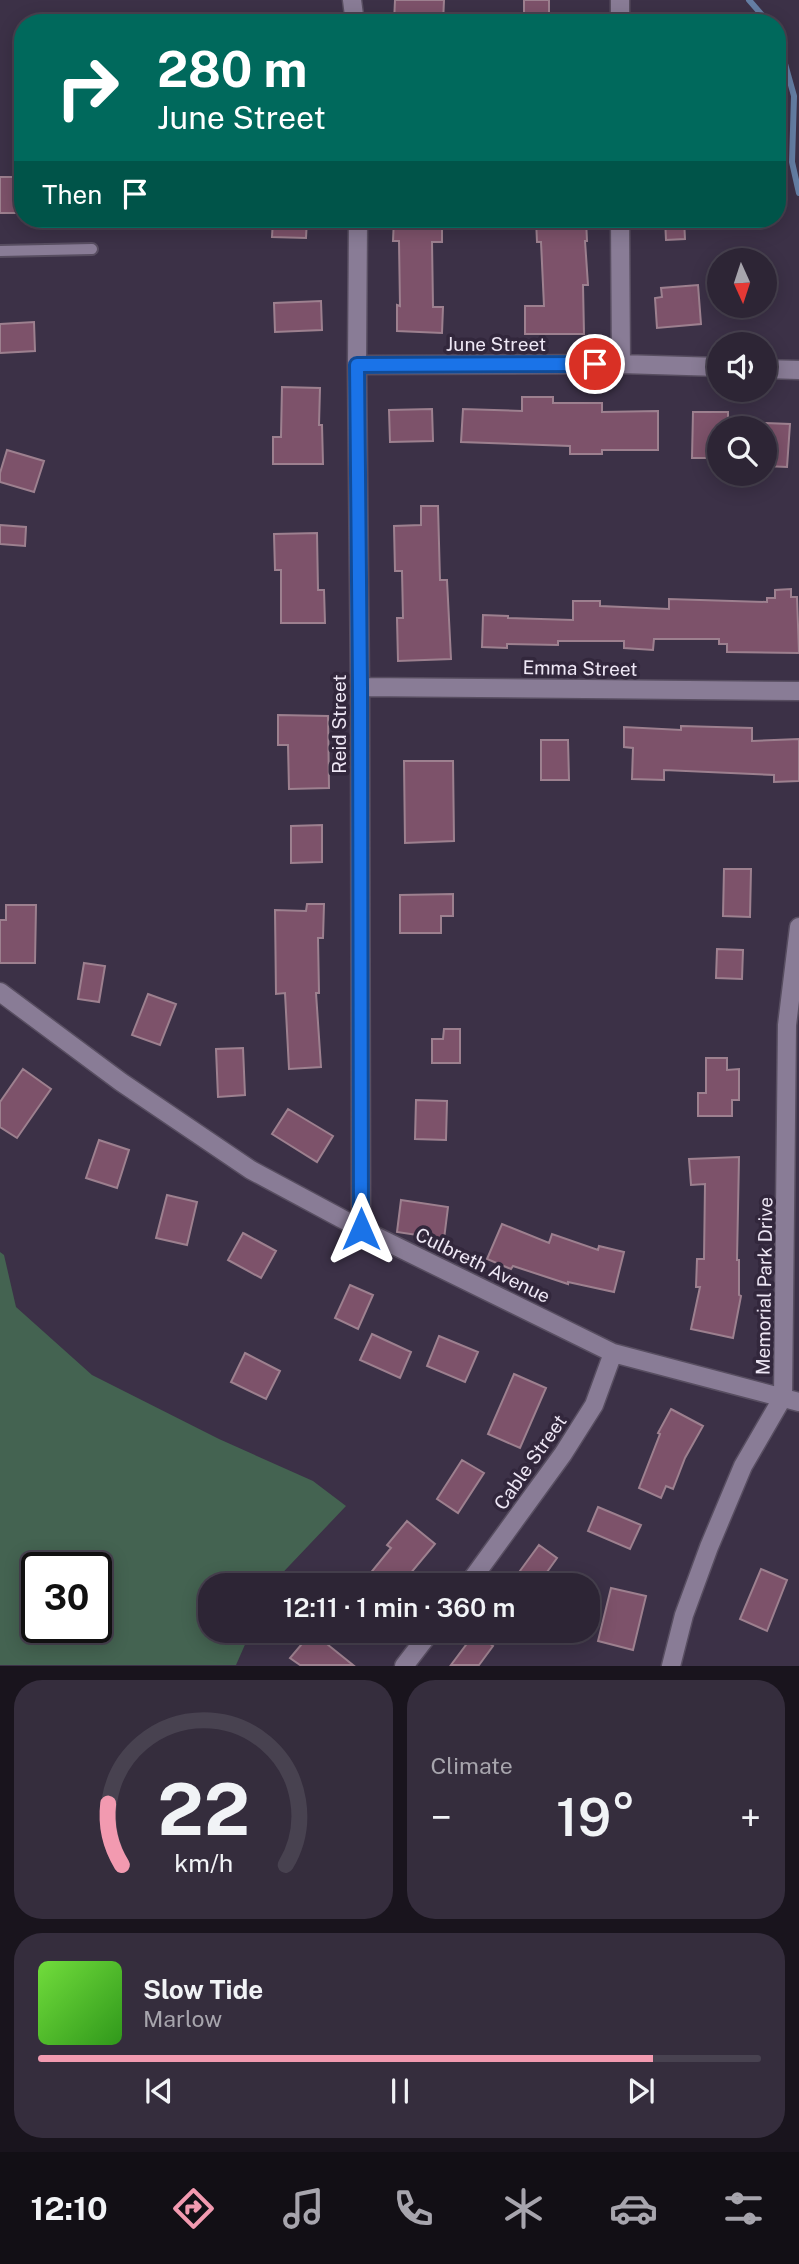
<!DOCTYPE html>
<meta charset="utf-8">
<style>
:root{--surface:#2d2535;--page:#352d3d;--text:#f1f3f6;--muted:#a7a5ad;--line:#484250;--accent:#f29ab0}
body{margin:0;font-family:"Public Sans",sans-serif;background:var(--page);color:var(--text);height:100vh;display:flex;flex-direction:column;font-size:26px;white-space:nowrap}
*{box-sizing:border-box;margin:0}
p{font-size:23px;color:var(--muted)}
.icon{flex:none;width:38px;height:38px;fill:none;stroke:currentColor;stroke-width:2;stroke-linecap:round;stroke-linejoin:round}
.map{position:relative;height:1666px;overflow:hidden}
.side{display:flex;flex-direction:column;gap:14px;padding:14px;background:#19141d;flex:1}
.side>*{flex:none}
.hud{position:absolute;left:14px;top:14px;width:772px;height:214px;border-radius:28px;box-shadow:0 4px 18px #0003,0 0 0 2px var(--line);background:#00695c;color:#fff;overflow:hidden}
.needle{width:46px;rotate:177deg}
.buttons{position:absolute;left:707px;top:248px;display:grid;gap:14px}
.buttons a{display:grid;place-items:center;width:70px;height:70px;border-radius:50%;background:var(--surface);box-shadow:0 4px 18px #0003,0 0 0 2px var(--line);font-size:35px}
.speed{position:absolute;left:21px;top:1552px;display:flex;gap:14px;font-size:35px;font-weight:700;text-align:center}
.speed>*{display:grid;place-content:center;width:91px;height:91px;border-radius:50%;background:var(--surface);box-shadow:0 4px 18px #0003,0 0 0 2px var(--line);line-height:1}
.speed .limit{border:4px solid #111;border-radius:10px;background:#fff;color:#111}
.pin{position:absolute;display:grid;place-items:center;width:60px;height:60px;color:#fff;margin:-30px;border:4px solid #fff;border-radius:50%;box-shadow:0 2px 7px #0007}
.me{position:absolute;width:77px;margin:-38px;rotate:0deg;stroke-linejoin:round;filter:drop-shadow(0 0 5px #0008)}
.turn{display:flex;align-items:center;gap:24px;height:147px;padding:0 28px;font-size:32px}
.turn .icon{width:91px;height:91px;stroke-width:2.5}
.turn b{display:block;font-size:49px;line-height:60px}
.then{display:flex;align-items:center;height:66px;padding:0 28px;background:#0003;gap:14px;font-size:26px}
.big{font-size:52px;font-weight:600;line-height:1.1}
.side .card{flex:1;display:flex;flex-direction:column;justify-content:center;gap:10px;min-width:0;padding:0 24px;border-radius:28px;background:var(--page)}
.side .dial{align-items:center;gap:0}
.dial svg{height:182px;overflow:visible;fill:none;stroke:var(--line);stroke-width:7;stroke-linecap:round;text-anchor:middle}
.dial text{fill:var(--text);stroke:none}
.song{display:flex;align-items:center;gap:21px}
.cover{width:84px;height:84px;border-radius:10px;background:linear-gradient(135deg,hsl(100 70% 55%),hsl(110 70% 35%))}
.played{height:7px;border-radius:4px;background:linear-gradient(90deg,var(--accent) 85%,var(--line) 85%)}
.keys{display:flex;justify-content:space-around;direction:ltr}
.heat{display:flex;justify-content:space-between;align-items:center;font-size:38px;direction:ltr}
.side .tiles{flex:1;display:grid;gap:14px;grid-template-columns:1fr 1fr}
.card:last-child{grid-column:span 2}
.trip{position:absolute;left:198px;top:1573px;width:402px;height:70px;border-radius:28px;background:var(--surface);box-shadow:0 4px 18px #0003,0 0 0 2px var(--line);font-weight:600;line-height:70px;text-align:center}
.dock{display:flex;height:112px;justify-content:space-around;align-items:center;background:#120f15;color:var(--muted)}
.dock .icon{width:49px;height:49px}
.dock .active{color:var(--accent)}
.dock b{font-size:32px;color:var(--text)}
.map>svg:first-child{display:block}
</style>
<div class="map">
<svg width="799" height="1666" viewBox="0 0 799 1666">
<rect width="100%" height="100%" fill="#3c3147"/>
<path fill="#446351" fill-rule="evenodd" d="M 0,1252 L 4,1255 L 16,1307 L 92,1375 L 219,1439 L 313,1481 L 346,1506 L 271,1585 L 210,1586 L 210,1631 L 251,1631 L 236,1665 L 0,1665 ZM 37,1568 L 96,1568 L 96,1628 L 37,1628 Z"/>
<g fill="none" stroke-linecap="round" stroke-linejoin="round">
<path stroke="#657fa5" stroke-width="6" d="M 749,0 L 769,23
M 777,35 L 794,96 L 792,162 L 799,193"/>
</g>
<path fill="#7d526a" stroke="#9d808f" stroke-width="2" d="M 395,0 L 444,0 L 443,23 L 394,23 Z
M 524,0 L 549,0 L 549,16 L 524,17 Z
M 0,177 L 23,177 L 23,213 L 0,213 Z
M 273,219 L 307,219 L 306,238 L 272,237 Z
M 394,219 L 442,219 L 442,242 L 432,242 L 433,307 L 443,307 L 442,333 L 397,331 L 397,305 L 400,306 L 399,241 L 393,241 Z
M 536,219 L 586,219 L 587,241 L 585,241 L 588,285 L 583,285 L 584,334 L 525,334 L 525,306 L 544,306 L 541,242 L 537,242 Z
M 665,219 L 684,219 L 685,239 L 666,240 Z
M 698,285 L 701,324 L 657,328 L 655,298 L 662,297 L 661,288 Z
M 321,301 L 322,330 L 275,332 L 274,303 Z
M 34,322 L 35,351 L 0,353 L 0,324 Z
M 282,387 L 320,388 L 319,425 L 322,425 L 323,464 L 273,464 L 273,437 L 281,437 Z
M 522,397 L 553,397 L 553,403 L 602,403 L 602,412 L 658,411 L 658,450 L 602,450 L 602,454 L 570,454 L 570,446 L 461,442 L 463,409 L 522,411 Z
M 432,409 L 433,441 L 390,442 L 389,410 Z
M 693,412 L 728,412 L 728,429 L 719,429 L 719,458 L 692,458 Z
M 765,423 L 790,424 L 787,467 L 765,466 Z
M 7,450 L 44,461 L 34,492 L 0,482 L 0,473 Z
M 421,506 L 438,506 L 440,580 L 447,580 L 451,659 L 398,661 L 397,618 L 403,618 L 402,571 L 395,571 L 394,526 L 421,525 Z
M 0,525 L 26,527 L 25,546 L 0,544 Z
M 317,533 L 318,590 L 324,590 L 325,623 L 281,623 L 281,570 L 275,570 L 274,534 Z
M 791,589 L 791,597 L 797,597 L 799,653 L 727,652 L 727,644 L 719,644 L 719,639 L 654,639 L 653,650 L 624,648 L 624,641 L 558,641 L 558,645 L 507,644 L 507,648 L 482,647 L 483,615 L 508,616 L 508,618 L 573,620 L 573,601 L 600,601 L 600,606 L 669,609 L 669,599 L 767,602 L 767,598 L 775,598 L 775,590 Z
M 278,715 L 328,716 L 329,788 L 289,789 L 288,745 L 278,745 Z
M 681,726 L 752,728 L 752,741 L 799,739 L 799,781 L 774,782 L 774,775 L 664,770 L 664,780 L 632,779 L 633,748 L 624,747 L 624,727 L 681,730 Z
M 541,740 L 568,740 L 569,780 L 541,780 Z
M 404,761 L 453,761 L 454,841 L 405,843 Z
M 322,825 L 322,862 L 291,863 L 291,826 Z
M 724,869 L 751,869 L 750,917 L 723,916 Z
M 453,894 L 453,916 L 441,916 L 441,933 L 400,933 L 400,895 Z
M 307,904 L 324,904 L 323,938 L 318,938 L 319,993 L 316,993 L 321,1067 L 289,1069 L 285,993 L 276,994 L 275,910 L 306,911 Z
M 6,905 L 36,905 L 35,963 L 0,963 L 0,920 L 6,920 Z
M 717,949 L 743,950 L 742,979 L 716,978 Z
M 84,963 L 105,966 L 99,1002 L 78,999 Z
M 148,994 L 176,1004 L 160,1045 L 132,1035 Z
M 444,1029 L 460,1029 L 460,1063 L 432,1063 L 432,1039 L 443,1039 Z
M 243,1048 L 245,1095 L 218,1097 L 216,1049 Z
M 706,1058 L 727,1058 L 727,1070 L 739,1069 L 739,1100 L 732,1100 L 732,1116 L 698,1116 L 698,1093 L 706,1093 Z
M 23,1069 L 51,1089 L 17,1138 L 0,1127 L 0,1102 Z
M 416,1100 L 447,1101 L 446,1140 L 415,1139 Z
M 288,1109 L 333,1136 L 317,1162 L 272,1134 Z
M 99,1140 L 129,1150 L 117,1188 L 86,1178 Z
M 739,1157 L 737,1260 L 739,1260 L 739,1295 L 741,1296 L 733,1338 L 691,1329 L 700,1287 L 696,1287 L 697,1259 L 704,1259 L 705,1184 L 691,1185 L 689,1159 Z
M 167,1195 L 197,1202 L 187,1245 L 156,1238 Z
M 401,1200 L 448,1207 L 444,1239 L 397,1232 Z
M 502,1224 L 549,1243 L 552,1234 L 598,1250 L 599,1246 L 624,1252 L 614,1292 L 568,1282 L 568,1284 L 513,1266 L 511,1269 L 487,1259 Z
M 243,1233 L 276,1251 L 261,1278 L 228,1260 Z
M 350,1285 L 373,1295 L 358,1329 L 335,1318 Z
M 372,1334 L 411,1352 L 400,1378 L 360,1360 Z
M 439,1336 L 478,1352 L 465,1382 L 427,1366 Z
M 245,1353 L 280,1371 L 266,1399 L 231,1382 Z
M 514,1374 L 546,1388 L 520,1448 L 488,1434 Z
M 671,1409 L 703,1426 L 685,1458 L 673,1489 L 666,1486 L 661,1498 L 639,1488 L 660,1434 L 658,1433 Z
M 462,1460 L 484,1473 L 458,1513 L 437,1499 Z
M 598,1507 L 641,1525 L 630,1549 L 588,1531 Z
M 407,1521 L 435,1544 L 400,1586 L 360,1586 L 391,1548 L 387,1545 Z
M 539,1545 L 557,1558 L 537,1586 L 531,1586 L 517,1575 Z
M 761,1569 L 787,1580 L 767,1631 L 740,1619 Z
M 611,1588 L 646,1596 L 633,1650 L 598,1641 Z
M 312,1632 L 353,1665 L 300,1665 L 290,1658 Z
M 475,1633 L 493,1646 L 479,1665 L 451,1665 Z"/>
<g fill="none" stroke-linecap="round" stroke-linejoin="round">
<defs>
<path id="lane" d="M 0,251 L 92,249"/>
<path id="street" d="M 352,0 L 355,23
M 620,23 L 620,0
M 358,219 L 357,365 L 360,687 L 361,1229
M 620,219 L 621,364
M 357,365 L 621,364 L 719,367
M 765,369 L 799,370
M 360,687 L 799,691
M 0,992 L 121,1082 L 251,1170 L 361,1229 L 613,1353 L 799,1402
M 467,1586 L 563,1454 L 594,1405 L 613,1353
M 404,1666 L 431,1631
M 671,1666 L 684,1615 L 709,1547 L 743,1466 L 783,1397 L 787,1025 L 799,927"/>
</defs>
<use href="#lane" stroke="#584e61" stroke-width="14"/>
<use href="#street" stroke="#584e61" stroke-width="21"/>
<use href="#lane" stroke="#897c96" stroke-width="10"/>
<use href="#street" stroke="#897c96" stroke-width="18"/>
</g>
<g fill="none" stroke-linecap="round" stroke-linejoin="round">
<defs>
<path id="route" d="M 361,1229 L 360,687 L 357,365 L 595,364"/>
</defs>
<use href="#route" stroke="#114b97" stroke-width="18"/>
<use href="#route" stroke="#1a73e8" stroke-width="12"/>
</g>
<g text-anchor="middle" stroke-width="7" stroke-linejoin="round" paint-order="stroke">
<g font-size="19" fill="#eee7f5" stroke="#32273c">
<text x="496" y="351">June Street</text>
<text transform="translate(580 668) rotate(1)" y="7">Emma Street</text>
<text transform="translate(339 724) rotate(-90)" y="7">Reid Street</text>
<text transform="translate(483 1265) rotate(26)" y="7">Culbreth Avenue</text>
<text transform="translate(764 1286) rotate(-89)" y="7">Memorial Park Drive</text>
<text transform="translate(530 1462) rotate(-55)" y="7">Cable Street</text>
</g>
</g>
</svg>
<div class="buttons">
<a><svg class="needle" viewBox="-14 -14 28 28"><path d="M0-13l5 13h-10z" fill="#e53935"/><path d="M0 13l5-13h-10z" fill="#a7a5ad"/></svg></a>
<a><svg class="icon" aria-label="sound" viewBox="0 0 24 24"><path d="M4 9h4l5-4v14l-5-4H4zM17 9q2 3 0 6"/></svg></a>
<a><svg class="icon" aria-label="search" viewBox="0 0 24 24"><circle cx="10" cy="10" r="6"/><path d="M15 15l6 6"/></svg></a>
</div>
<div class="speed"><div class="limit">30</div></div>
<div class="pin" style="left:595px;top:364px;background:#d93025"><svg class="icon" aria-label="arrive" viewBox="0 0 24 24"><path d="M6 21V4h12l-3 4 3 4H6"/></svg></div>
<svg class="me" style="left:361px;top:1229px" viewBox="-20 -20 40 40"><path d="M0-17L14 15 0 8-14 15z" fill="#1a73e8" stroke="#fff" stroke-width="4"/></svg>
<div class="trip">12:11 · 1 min · 360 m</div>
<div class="hud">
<div class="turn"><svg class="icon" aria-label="right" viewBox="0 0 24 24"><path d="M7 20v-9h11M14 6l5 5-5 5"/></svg><div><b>280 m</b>June Street</div></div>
<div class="then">Then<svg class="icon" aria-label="arrive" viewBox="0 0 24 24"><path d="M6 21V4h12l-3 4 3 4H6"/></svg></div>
</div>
</div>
<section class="side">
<div class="tiles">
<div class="card dial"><svg viewBox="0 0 100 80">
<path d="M14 69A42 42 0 1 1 86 69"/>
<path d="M14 69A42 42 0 0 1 8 42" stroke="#f29ab0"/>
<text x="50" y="56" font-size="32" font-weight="700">22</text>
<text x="50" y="72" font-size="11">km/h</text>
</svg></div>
<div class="card"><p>Climate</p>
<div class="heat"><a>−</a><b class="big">19°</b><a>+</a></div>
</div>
<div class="card">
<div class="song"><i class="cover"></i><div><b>Slow Tide</b><p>Marlow</p></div></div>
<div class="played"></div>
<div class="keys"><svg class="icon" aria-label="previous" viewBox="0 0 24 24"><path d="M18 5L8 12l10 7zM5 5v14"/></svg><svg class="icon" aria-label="pause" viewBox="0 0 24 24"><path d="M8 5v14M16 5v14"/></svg><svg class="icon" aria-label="next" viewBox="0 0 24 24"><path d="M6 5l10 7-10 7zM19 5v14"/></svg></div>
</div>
</div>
</section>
<nav class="dock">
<b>12:10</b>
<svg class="icon active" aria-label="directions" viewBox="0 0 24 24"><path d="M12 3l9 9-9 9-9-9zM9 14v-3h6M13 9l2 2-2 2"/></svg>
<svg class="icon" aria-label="music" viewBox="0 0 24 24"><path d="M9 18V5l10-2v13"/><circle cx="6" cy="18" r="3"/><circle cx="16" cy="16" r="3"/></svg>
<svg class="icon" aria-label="phone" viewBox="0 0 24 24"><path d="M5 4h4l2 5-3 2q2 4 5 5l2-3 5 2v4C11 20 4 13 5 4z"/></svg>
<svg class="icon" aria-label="climate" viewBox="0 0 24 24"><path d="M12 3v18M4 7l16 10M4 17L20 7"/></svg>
<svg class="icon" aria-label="car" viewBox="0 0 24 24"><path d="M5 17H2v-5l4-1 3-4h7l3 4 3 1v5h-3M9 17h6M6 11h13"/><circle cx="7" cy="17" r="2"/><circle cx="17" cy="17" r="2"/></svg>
<svg class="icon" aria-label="filters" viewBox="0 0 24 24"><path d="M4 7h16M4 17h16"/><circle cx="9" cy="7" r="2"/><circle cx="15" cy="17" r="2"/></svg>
</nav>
